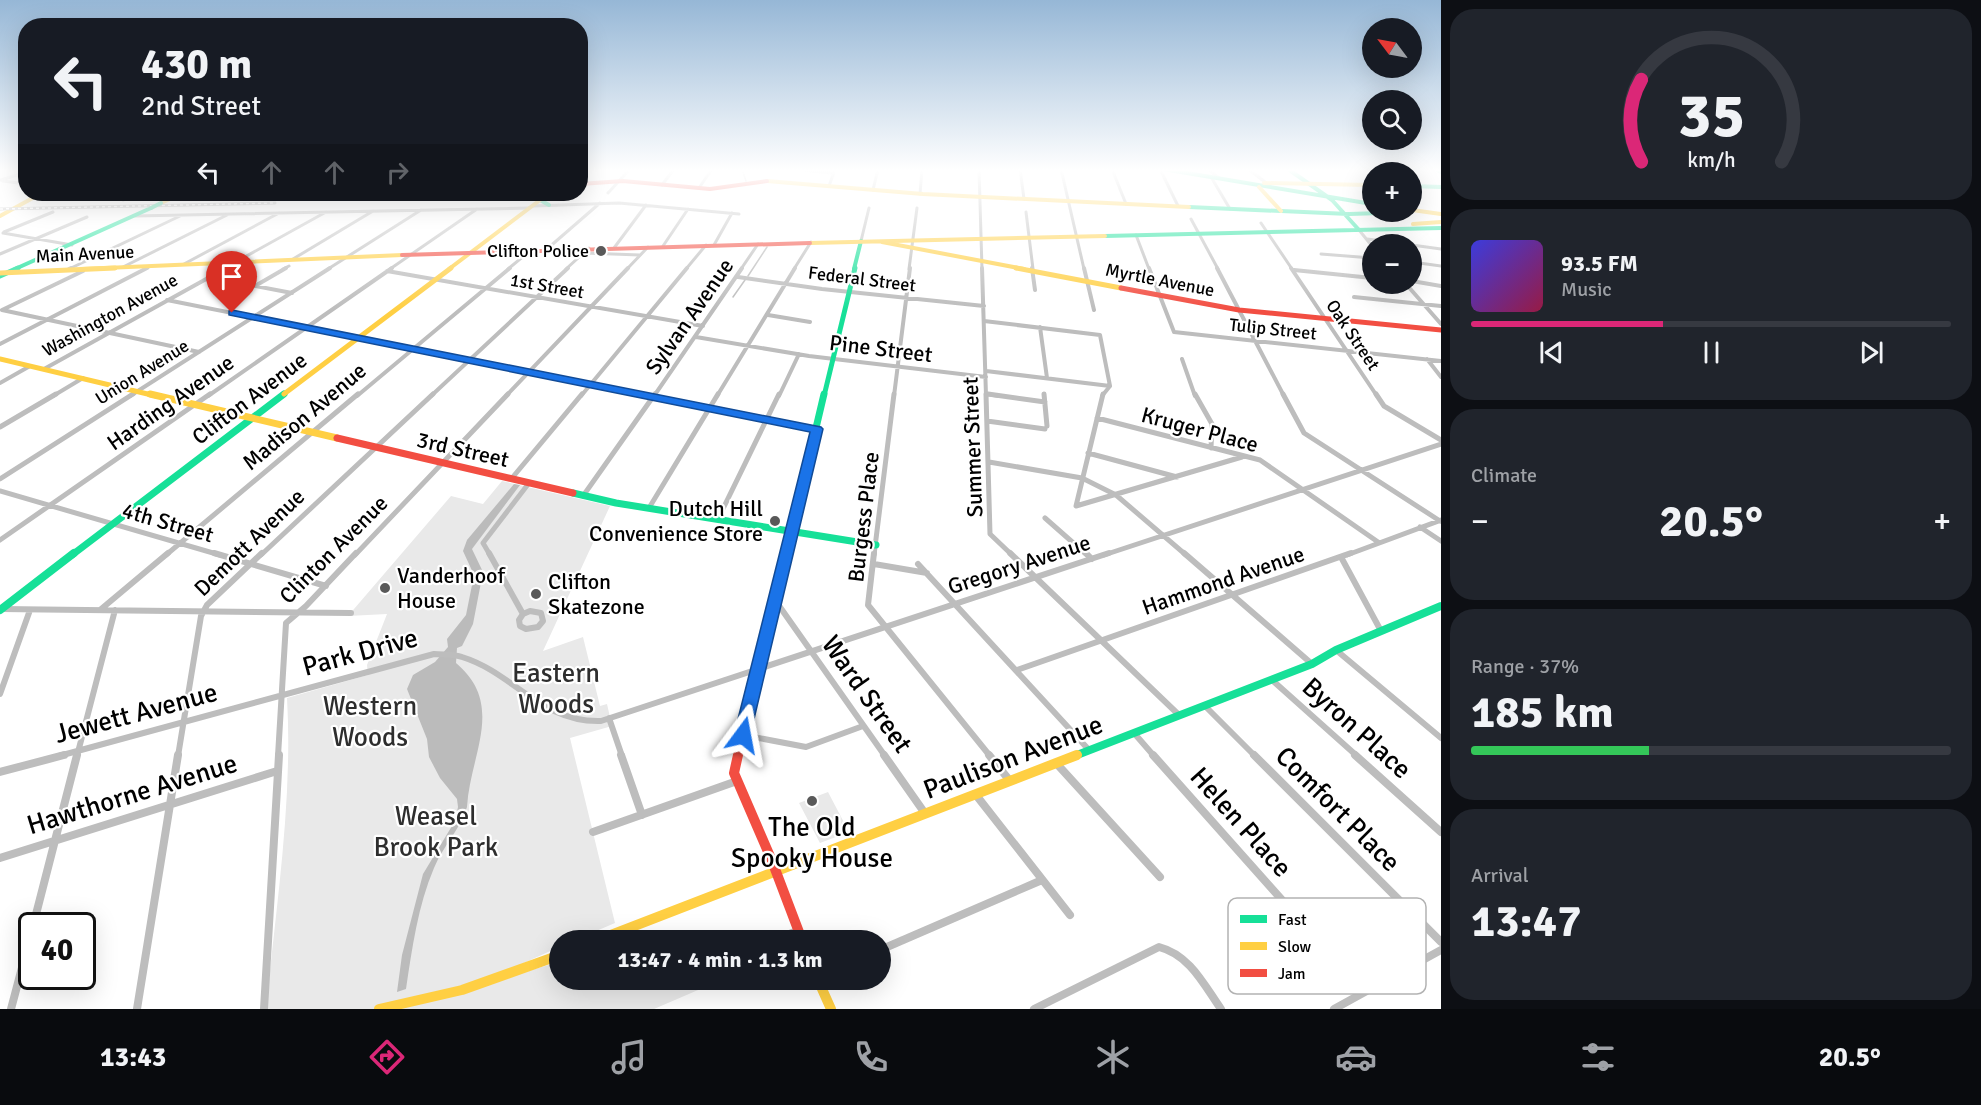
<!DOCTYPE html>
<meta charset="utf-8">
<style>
:root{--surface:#171b24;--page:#20242c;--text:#f1f3f6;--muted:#9ea1a6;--line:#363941;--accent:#db2777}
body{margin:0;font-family:Signika,sans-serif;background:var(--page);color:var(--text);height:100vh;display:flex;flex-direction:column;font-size:22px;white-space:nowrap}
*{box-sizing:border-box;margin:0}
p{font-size:20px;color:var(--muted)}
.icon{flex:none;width:33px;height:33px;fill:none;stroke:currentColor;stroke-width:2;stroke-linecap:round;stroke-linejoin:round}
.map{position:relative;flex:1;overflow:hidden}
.details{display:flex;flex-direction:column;gap:9px;padding:9px;background:#0d0f14;width:540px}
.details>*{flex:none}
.guide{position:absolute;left:18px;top:18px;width:570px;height:183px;border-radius:24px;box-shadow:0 6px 24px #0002;background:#171b24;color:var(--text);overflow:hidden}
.needle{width:39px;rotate:302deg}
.controls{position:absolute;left:1362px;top:18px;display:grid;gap:12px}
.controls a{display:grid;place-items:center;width:60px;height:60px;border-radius:50%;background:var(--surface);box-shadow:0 6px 24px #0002;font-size:30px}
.speed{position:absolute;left:18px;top:912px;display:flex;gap:12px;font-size:30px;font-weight:700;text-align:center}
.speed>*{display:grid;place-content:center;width:78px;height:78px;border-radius:50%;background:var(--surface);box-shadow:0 6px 24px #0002;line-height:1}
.speed .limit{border:3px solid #111;border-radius:9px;background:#fff;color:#111}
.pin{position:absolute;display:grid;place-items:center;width:51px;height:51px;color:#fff;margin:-62px -26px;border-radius:50% 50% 50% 0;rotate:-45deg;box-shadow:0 0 6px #0007}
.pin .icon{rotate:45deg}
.me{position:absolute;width:66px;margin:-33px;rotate:13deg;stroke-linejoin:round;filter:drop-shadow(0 0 4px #0008)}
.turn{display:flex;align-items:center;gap:21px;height:126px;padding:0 24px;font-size:27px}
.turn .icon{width:78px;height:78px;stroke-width:2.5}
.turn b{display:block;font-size:42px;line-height:51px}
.lanes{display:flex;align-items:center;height:57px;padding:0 24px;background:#0003;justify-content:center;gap:30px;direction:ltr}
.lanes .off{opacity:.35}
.big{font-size:45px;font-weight:700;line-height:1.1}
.details .tile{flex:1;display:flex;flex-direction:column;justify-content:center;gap:9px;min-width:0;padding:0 21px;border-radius:24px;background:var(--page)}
.details .dial{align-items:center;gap:0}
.dial svg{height:156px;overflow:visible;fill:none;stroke:var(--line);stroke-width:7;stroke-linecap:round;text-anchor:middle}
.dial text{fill:var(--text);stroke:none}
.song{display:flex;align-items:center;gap:18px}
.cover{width:72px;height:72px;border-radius:9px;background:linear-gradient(135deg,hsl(240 70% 55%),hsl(340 70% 35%))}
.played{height:6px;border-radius:3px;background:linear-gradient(90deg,var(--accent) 40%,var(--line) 40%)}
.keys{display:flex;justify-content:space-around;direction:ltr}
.heat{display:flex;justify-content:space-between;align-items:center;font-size:33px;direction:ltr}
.charge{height:9px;border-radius:4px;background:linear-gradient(90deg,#34c759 37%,var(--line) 0)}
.trip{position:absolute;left:549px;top:930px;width:342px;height:60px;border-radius:30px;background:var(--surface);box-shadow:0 6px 24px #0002;font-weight:700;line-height:60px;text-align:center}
.menu{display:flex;height:96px;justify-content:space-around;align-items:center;background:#090b0e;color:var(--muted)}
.menu .icon{width:42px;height:42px}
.menu .current{color:var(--accent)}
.menu b{font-size:27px;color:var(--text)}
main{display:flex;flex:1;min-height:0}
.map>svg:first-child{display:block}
</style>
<main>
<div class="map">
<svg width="1441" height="1009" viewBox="0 0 1441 1009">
<rect width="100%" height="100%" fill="#fff"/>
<path fill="#e9e9e9" d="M 502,481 L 610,506 L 543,651 L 583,637 L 600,706 L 607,704 L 612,726 L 570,738 L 615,923 L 575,940 L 560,940 L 559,947 L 469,988 L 559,962 L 560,980 L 598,980 L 600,987 L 619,980 L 719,981 L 654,1009 L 266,1009 C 276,906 293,801 287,698 L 368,675 L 367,665 L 387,614 L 348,616 L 451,496 L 483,504 Z
M 828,792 L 849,832 L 820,843 L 799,803 Z"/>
<path fill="#bbb" d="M 514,484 L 520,485 L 472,549 L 483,572 L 473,624 L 462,646 L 457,648 L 456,663 C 506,705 470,754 467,807 C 460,830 443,846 434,868 C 418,905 412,949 406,989 L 397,992 L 402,955 L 423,874 L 455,821 L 458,807 L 457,799 L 440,778 L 429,757 L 427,739 L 407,689 L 413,675 L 435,662 L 448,647 L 447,639 L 466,615 L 474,575 L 463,551 L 467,540 Z"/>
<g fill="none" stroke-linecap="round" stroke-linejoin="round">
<path stroke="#bbb" stroke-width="1.5" d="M 742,169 L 746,181
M 748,276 L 767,247
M 733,297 L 745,280"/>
<path stroke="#bdbdbd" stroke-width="3" d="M 791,169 L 833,173
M 979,169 L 982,269
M 1020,169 L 1024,199
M 1061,169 L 1084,269
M 1112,169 L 1126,204
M 1160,169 L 1178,206
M 1208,169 L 1219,178
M 1248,169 L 1269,185
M 1211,177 L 1230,209
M 1,180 L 26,172
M 3,181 L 26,184
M 662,185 L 674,169
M 829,186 L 835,169
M 699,188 L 712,169
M 873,190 L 878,169
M 608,193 L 630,169
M 83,194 L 94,194
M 920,194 L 922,169
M 207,195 L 266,194
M 123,200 L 137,194
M 532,206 L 619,203 L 739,214
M 1026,212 L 1033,269
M 135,216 L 529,208
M 1191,219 L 1218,269
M 1261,223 L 1292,269
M 1359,230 L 1372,246
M 4,232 L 53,212
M 3,233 L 72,245
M 1136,235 L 1149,269
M 1367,239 L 1408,244
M 861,241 L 869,208
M 714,245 L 732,213
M 1412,245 L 1441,249
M 663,246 L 688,209
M 614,248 L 646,205
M 547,249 L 600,203
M 585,253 L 640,255
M 0,254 L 87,217
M 1321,254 L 1372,258
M 293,259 L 373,211
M 1412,262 L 1441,266
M 184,264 L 279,213
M 123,267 L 227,215
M 69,269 L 180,216
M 145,269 L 151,266
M 223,269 L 326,212
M 283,269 L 289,266
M 328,269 L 421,210
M 390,269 L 477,209
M 508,269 L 531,250
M 566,269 L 589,248
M 627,269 L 648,247
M 686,269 L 706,245
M 741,269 L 758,244
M 794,269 L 811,242
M 909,269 L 917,208"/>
<path stroke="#bdbdbd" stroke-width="4" d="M 982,268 L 986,396
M 1032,268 L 1035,290
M 1084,268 L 1094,310
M 1149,268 L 1174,332 L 1441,361
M 1217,268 L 1284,396
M 1291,268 L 1377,396
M 69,269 L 71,268
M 1294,270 L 1372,278
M 387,271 L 703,326
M 209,277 L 292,293
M 738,277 L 822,289 L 984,306
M 1412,281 L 1441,286
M 1406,284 L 1441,324
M 255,286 L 286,268
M 1354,297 L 1441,306
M 167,300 L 648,396
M 2,310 L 199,352
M 2,310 L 83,271
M 768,315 L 810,322
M 984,321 L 1100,335 L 1110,386
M 1040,327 L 1047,378
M 696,337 L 809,356 L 986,377
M 0,344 L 147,268
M 1182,359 L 1195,396
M 1427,359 L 1441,377
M 44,369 L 226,268
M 986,371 L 1110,386
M 0,383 L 30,366
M 987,394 L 999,396
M 53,396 L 83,378
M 130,396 L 330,268
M 208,396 L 392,268
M 357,396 L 510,268
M 431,396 L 568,268
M 506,396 L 628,268
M 581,396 L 687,268
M 654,396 L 742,268
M 717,396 L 795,268
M 779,396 L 799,354
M 894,396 L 910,268
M 1102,396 L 1110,386"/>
<path stroke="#bdbdbd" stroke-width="5" d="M 641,394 L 816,429
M 986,394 L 990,534 L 1012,555
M 988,394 L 1045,402
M 1044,394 L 1047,426
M 1103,394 L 1076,506 L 1242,457
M 1195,394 L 1212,424 L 1211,448
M 1283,394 L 1304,433 L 1440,521
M 1376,394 L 1384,406 L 1441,440
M 1097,418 L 1260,460 L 1378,542
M 987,421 L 1045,429
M 0,427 L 56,394
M 1088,453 L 1177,477
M 989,462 L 1082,478 L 1116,495 L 1186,555
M 512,478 L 582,394
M 0,479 L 133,394
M 0,491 L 220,555
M 583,496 L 655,394
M 649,508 L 718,394
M 1045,518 L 1087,555
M 718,519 L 779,394
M 1420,527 L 1441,541
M 0,540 L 210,394
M 166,555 L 358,394
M 261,555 L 433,394
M 355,555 L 508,394
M 490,555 L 483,543 L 529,483
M 874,555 L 894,394
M 1104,555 L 1441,444
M 1347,555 L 1441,520"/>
<path stroke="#bdbdbd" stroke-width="6" d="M 214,553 L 326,586
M 489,553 L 523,614
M 874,553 L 868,605 L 990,756
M 1010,553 L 1179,715
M 1086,553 L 1092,559
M 1184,553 L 1312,664
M 1341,557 L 1381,631
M 874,564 L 927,573
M 918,564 L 1089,750
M 775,600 L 885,756
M 1,609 L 351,613
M 100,610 L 168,553
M 530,611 L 541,613 L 543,621 L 538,627 L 526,629 L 520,626 L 519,620 L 523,614 Z
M 1336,650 L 1441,738
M 1017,670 L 1351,553
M 1272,680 L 1357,756
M 0,694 L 30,610
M 1205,706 L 1255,756
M 609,718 L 622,756
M 1134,733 L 1154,756
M 743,735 L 806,747 L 863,726
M 59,756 L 434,654 C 443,655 454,654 462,657 C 514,673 541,723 601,721 L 1109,553
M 77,756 L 115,610
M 178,756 L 201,616 L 207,605 L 262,553
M 278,756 L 286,623 L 306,606 L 356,553"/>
<path stroke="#bdbdbd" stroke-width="8" d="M 621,755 L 642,815
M 884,755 L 924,812
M 989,755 L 1010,781
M 1153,755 L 1364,992
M 1254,755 L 1441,942
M 1355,755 L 1441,832
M 1057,764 L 1160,877
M 0,772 L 64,755
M 976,795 L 1070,915
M 593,832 L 737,781
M 0,858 L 277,771
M 33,926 L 77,755
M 775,940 L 797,931
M 880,950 L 1042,880
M 11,1009 L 32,930
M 137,1009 L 178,755
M 264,1009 L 279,755
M 1034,1009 L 1159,947 C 1190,955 1204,985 1221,1009
M 1334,1009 L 1441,950"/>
<path stroke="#16e098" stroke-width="4" d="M 1163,169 L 1372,204
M 1288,169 L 1332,200 L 1359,230
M 1435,169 L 1441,172
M 1412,186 L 1441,187
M 540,200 L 549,205
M 1189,207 L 1349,214 L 1411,212
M 1105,236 L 1441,228
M 15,269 L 151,208
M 854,269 L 861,241"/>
<path stroke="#16e098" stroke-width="5" d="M 0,276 L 18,268
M 282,396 L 284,394
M 824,396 L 855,268"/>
<path stroke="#16e098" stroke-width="7" d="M 573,493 L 616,503 L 876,545
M 72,555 L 284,394
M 786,555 L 824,394"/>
<path stroke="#16e098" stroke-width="8" d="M 782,571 L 786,553
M 0,610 L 74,553
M 1077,755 L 1312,664 L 1336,650 L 1441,606"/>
<path stroke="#ffcf43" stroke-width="4" d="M 767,181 L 923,194 L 1189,207
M 1264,183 L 1372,185
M 1259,187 L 1281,211
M 161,203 L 181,194
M 1412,210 L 1441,214
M 0,216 L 40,194
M 1413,224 L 1441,222
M 882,242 L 1024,269
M 810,243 L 1105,236
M 82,269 L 402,255
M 449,269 L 548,194"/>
<path stroke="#ffcf43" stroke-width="5" d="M 1016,268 L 1121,288
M 0,273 L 115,268
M 0,359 L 156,396
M 284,394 L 451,268"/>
<path stroke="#ffcf43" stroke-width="7" d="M 150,394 L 337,438"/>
<path stroke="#ffcf43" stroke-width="8" d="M 1074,756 L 1077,755"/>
<path stroke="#ffcf43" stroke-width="10" d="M 598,940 L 1077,755
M 818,980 L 831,1009
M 379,1009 L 462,990 L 560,955"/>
<path stroke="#f24e42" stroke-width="4" d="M 1370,169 L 1374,172
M 580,184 L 623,181 L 710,189 L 767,181
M 402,255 L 810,243"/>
<path stroke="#f24e42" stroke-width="5" d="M 1121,288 L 1239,310 L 1441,330"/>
<path stroke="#f24e42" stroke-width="7" d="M 337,438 L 573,493"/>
<path stroke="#f24e42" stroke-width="8" d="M 738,756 L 782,571"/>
<path stroke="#f24e42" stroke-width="10" d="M 738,755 L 734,773 L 772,861 L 802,940"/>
<defs>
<path id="rail" d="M 0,209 L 275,203"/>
</defs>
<use href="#rail" stroke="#bdbdbd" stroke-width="3"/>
<use href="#rail" stroke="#fff" stroke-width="1.5" stroke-dasharray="3" stroke-linecap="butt"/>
<path stroke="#16e098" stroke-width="4" d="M 151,208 L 161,203"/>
</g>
<linearGradient id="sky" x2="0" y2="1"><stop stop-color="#96b7d6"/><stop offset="0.55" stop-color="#fff"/><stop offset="1" stop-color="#fff" stop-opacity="0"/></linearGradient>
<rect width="1441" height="310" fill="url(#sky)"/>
<path fill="#1a73e8" stroke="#114b97" stroke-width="1.5" d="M 232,310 L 821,427 L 823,429 L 749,740 L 743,743 L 736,740 L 734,735 L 810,432 L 229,315 L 229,311 Z"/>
<g fill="#595959" stroke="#fff" stroke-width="2">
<circle cx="601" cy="251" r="6"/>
<circle cx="775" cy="521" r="6"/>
<circle cx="385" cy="588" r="6"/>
<circle cx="536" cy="594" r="6"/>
<circle cx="812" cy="801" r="6"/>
</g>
<g text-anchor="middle" stroke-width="4.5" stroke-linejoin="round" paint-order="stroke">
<g font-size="18" fill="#000" stroke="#fff" text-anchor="end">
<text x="589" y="257">Clifton Police</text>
</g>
<g font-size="18" fill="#000" stroke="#fff">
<text transform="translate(85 254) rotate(-3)" y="6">Main Avenue</text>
<text transform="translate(862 279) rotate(7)" y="6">Federal Street</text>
<text transform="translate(1160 280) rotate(11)" y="6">Myrtle Avenue</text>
<text transform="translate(547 286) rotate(10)" y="6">1st Street</text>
<text transform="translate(110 315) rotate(-29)" y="6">Washington Avenue</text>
<text transform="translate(1273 329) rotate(6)" y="6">Tulip Street</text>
<text transform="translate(1353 335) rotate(56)" y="6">Oak Street</text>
<text transform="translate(142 372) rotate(-32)" y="6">Union Avenue</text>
</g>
<g font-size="22" fill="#000" stroke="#fff">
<text transform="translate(689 316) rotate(-55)" y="8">Sylvan Avenue</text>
<text transform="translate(881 348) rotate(7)" y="8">Pine Street</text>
<text transform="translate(249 398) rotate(-37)" y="8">Clifton Avenue</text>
<text transform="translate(170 402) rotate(-35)" y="8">Harding Avenue</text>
<text transform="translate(304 416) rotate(-40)" y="8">Madison Avenue</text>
<text transform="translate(1200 429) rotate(15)" y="8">Kruger Place</text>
<text transform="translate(972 447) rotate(-92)" y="8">Summer Street</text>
<text transform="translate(463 449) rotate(13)" y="8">3rd Street</text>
<text transform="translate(863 517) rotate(-83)" y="8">Burgess Place</text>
<text transform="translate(168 522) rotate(16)" y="8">4th Street</text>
<text transform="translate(249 542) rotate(-44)" y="8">Demott Avenue</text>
<text transform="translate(333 549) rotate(-45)" y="8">Clinton Avenue</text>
<text transform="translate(1019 564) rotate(-18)" y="8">Gregory Avenue</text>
<text transform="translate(1223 580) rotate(-19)" y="8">Hammond Avenue</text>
</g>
<g font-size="22" fill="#000" stroke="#fff" text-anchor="start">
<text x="763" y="516" text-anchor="end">Dutch Hill<tspan x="763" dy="25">Convenience Store</tspan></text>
<text x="397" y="583">Vanderhoof<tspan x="397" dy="25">House</tspan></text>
<text x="548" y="589">Clifton<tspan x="548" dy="25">Skatezone</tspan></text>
</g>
<g font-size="27" fill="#000" stroke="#fff">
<text transform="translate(360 652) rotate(-15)" y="9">Park Drive</text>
<text transform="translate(867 694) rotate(55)" y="9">Ward Street</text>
<text transform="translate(136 713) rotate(-15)" y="9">Jewett Avenue</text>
<text transform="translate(1357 728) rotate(42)" y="9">Byron Place</text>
<text transform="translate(1013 757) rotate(-21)" y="9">Paulison Avenue</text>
<text transform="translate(132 794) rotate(-17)" y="9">Hawthorne Avenue</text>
<text transform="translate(1338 809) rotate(45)" y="9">Comfort Place</text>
<text transform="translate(1241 822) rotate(48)" y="9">Helen Place</text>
</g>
<g font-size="27" fill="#2e2e2e" stroke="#fff">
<text x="556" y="682">Eastern<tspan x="556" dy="31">Woods</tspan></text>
<text x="370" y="715">Western<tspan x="370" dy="31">Woods</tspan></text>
<text x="436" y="825">Weasel<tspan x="436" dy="31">Brook Park</tspan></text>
</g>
<g font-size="27" fill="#000" stroke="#fff">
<text x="812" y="836">The Old<tspan x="812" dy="31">Spooky House</tspan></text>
</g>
</g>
<rect x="1228" y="898" width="198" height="96" rx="9" fill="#fff" stroke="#b2b2b2" stroke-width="1.5"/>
<rect x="1240" y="915" width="27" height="8" fill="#16e098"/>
<rect x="1240" y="942" width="27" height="8" fill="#ffcf43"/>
<rect x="1240" y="969" width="27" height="8" fill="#f24e42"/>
<g font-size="16" fill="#000">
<text x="1278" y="925">Fast</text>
<text x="1278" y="952">Slow</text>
<text x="1278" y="979">Jam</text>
</g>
</svg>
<div class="controls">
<a><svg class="needle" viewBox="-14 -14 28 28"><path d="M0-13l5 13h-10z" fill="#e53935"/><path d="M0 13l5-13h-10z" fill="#9ea1a6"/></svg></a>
<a><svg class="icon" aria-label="search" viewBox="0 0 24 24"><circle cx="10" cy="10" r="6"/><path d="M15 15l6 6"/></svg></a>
<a>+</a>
<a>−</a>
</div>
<div class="speed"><div class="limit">40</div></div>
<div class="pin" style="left:232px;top:313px;background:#d93025"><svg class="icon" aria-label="arrive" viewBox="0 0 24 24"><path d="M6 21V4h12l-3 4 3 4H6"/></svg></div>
<svg class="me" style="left:743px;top:735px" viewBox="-20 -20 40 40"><path d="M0-17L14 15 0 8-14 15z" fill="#1a73e8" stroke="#fff" stroke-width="4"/></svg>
<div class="trip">13:47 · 4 min · 1.3 km</div>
<div class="guide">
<div class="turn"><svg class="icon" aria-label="left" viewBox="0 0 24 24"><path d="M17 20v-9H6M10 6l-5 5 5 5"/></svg><div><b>430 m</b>2nd Street</div></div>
<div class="lanes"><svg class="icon" aria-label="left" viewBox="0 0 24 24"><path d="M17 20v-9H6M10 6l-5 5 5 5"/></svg><svg class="icon off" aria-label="ahead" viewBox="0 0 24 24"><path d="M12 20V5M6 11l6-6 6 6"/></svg><svg class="icon off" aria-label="ahead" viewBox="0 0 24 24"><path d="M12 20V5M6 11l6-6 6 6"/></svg><svg class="icon off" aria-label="right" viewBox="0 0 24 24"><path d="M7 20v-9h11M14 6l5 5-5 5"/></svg></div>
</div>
</div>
<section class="details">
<div class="tile dial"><svg viewBox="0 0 100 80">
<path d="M14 69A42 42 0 1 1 86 69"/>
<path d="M14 69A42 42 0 0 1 14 27" stroke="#db2777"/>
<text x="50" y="56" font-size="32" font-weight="700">35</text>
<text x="50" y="72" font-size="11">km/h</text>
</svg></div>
<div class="tile">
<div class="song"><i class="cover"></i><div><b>93.5 FM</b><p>Music</p></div></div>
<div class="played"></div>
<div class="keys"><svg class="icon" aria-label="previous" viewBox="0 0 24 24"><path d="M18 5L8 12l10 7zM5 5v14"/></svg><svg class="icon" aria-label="pause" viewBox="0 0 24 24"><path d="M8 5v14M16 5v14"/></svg><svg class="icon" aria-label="next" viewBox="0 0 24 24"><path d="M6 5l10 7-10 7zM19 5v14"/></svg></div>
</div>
<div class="tile"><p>Climate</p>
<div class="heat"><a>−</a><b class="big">20.5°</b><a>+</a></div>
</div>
<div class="tile"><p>Range · 37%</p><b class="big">185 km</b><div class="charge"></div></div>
<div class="tile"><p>Arrival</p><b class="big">13:47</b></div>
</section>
</main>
<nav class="menu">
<b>13:43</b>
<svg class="icon current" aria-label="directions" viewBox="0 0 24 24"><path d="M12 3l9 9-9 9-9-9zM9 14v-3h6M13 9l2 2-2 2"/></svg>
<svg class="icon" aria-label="music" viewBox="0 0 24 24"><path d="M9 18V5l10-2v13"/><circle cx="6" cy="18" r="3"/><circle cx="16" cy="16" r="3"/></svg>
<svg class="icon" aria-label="phone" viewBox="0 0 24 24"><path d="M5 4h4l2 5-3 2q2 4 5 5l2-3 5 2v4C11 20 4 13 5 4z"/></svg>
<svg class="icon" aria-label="climate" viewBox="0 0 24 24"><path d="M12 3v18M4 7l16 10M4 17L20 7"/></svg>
<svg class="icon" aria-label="car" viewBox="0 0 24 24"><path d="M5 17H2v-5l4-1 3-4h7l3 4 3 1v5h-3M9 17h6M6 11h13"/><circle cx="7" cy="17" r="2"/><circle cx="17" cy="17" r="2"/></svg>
<svg class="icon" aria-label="filters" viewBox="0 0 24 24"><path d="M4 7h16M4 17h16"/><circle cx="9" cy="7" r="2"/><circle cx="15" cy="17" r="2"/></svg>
<b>20.5°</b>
</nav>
